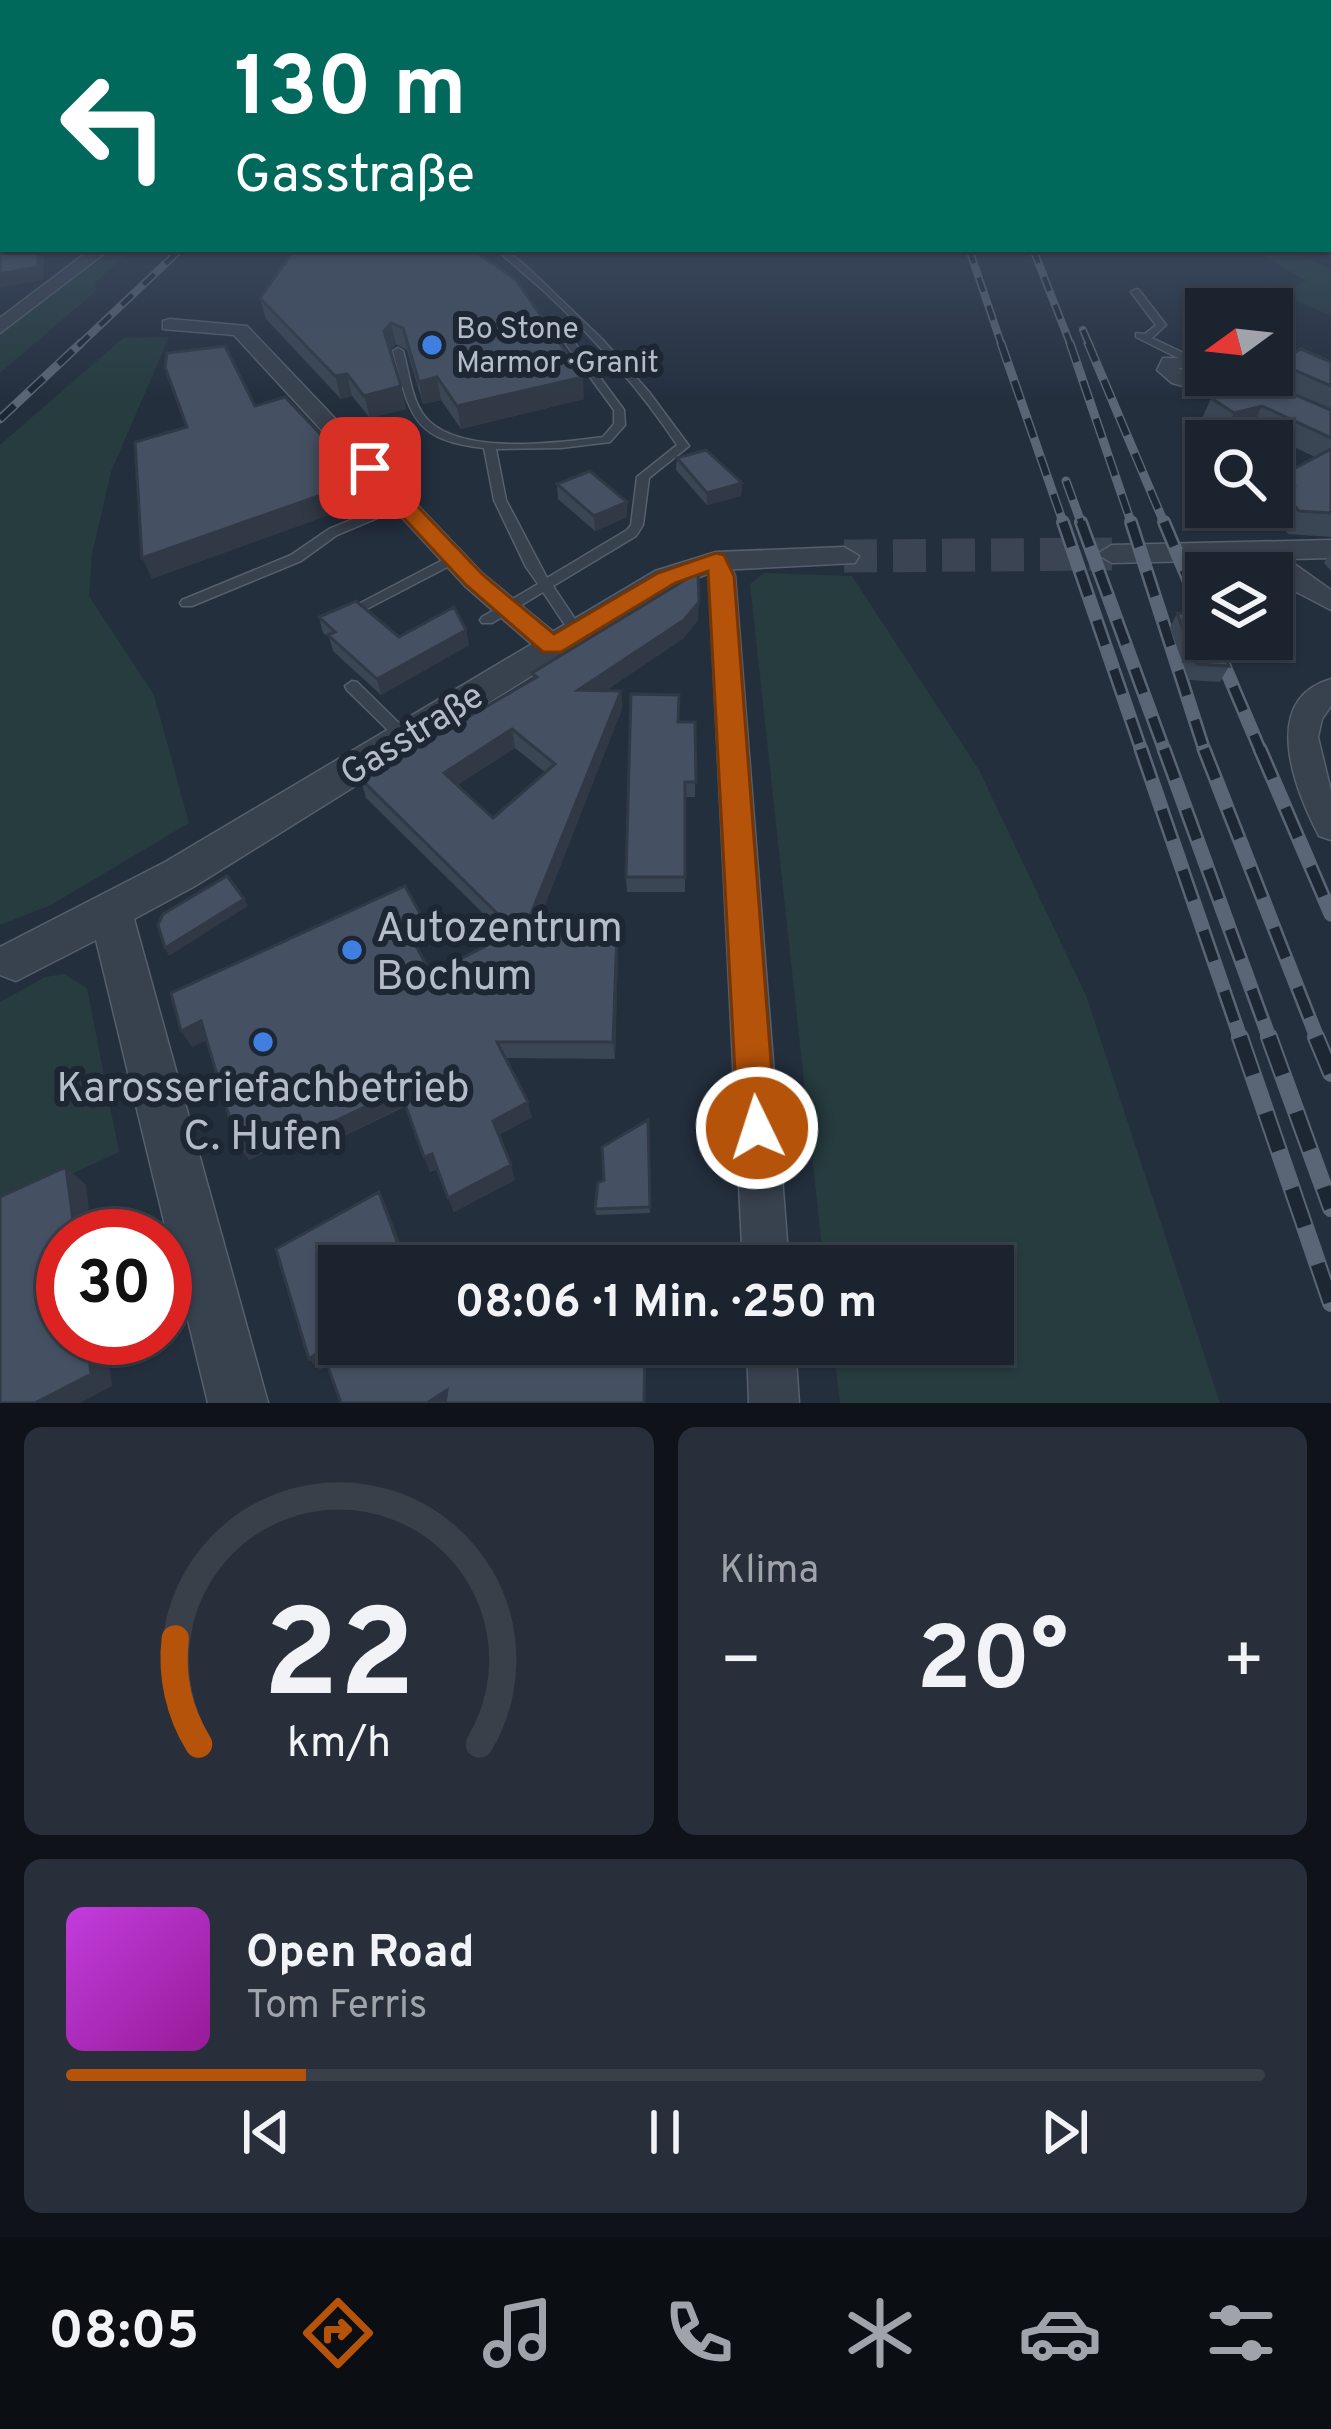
<!DOCTYPE html>
<html lang="de">
<meta charset="utf-8">
<style>
:root{--surface:#1b232e;--page:#282f3a;--text:#f1f3f6;--muted:#a0a4aa;--line:#39404a;--accent:#b45309}
body{margin:0;font-family:Overpass,sans-serif;background:var(--page);color:var(--text);height:100vh;display:flex;flex-direction:column;font-size:45px;white-space:nowrap}
*{box-sizing:border-box;margin:0}
p{font-size:39px;color:var(--muted)}
.icon{flex:none;width:66px;height:66px;fill:none;stroke:currentColor;stroke-width:2;stroke-linecap:round;stroke-linejoin:round}
.map{position:relative;height:1403px;overflow:hidden}
.drawer{display:flex;flex-direction:column;gap:24px;padding:24px;background:#0f1319;flex:1}
.drawer>*{flex:none}
.banner{position:absolute;left:0px;top:0px;width:1332px;height:252px;box-shadow:0 3px 9px #0004,0 0 0 3px var(--line);background:#00695c;color:#fff;overflow:hidden}
.needle{width:78px;rotate:255deg}
.tools{position:absolute;left:1185px;top:288px;display:grid;gap:24px}
.tools a{display:grid;place-items:center;width:108px;height:108px;border-radius:0px;background:var(--surface);box-shadow:0 3px 9px #0004,0 0 0 3px var(--line);font-size:60px}
.speed{position:absolute;left:36px;top:1209px;display:flex;gap:24px;font-size:60px;font-weight:700;text-align:center}
.speed>*{display:grid;place-content:center;width:156px;height:156px;border-radius:50%;background:var(--surface);box-shadow:0 3px 9px #0004,0 0 0 3px var(--line);line-height:1}
.speed .limit{border:18px solid #d22;background:#fff;color:#111}
.pin{position:absolute;display:grid;place-items:center;width:102px;height:102px;color:#fff;margin:-51px;border-radius:24px;box-shadow:0 6px 18px #0006}
.me{position:absolute;width:132px;margin:-66px;rotate:356deg;stroke-linejoin:round;filter:drop-shadow(0 0 9px #0008)}
.turn{display:flex;align-items:center;gap:42px;height:252px;padding:0 36px;font-size:54px}
.turn .icon{width:156px;height:156px;stroke-width:2.5}
.turn b{display:block;font-size:84px;line-height:102px}
.big{font-size:90px;font-weight:700;line-height:1.1}
.drawer .tile{flex:1;display:flex;flex-direction:column;justify-content:center;gap:18px;min-width:0;padding:0 42px;border-radius:18px;background:var(--page)}
.drawer .dial{align-items:center;gap:0}
.dial svg{height:312px;overflow:visible;fill:none;stroke:var(--line);stroke-width:7;stroke-linecap:round;text-anchor:middle}
.dial text{fill:var(--text);stroke:none}
.song{display:flex;align-items:center;gap:36px}
.cover{width:144px;height:144px;border-radius:18px;background:linear-gradient(135deg,hsl(290 70% 55%),hsl(300 70% 35%))}
.played{height:12px;border-radius:6px;background:linear-gradient(90deg,var(--accent) 20%,var(--line) 20%)}
.keys{display:flex;justify-content:space-around;direction:ltr}
.heat{display:flex;justify-content:space-between;align-items:center;font-size:66px;direction:ltr}
.drawer .tiles{flex:1;display:grid;gap:24px;grid-template-columns:1fr 1fr}
.tile:last-child{grid-column:span 2}
.trip{position:absolute;left:318px;top:1245px;width:696px;height:120px;border-radius:0px;background:var(--surface);box-shadow:0 3px 9px #0004,0 0 0 3px var(--line);font-weight:700;line-height:120px;text-align:center}
.menu{display:flex;height:192px;justify-content:space-around;align-items:center;background:#0b0e12;color:var(--muted)}
.menu .icon{width:84px;height:84px}
.menu .current{color:var(--accent)}
.menu b{font-size:54px;color:var(--text)}
.map>svg:first-child{display:block}
</style>
<div class="map">
<svg width="1331" height="1403" viewBox="0 0 1331 1403">
<rect width="100%" height="100%" fill="#242f3e"/>
<path fill="#263c3f" d="M 105,249 L 131,249 L 95,283 L 96,291 L 0,373 L 0,335 Z
M 1253,249 L 1285,249 L 1331,269 L 1331,316 L 1278,293 L 1306,281 Z
M 169,337 L 111,472 L 92,554 L 89,596 L 154,695 L 189,823 L 51,905 L 0,925 L 0,445 L 123,338 Z
M 764,573 L 852,576 L 979,770 L 1087,998 L 1220,1403 L 840,1403 L 833,1344 L 993,1344 L 993,1266 L 824,1266 L 750,584 Z
M 64,974 L 87,988 L 119,1152 L 0,1207 L 0,1002 L 45,977 Z"/>
<g fill="none" stroke-linecap="round" stroke-linejoin="round">
<path stroke="#3a4453" stroke-width="33" stroke-dasharray="33 16" stroke-linecap="butt" d="M 844,556 L 1112,554"/>
<defs>
<path id="service" d="M 496,249 L 505,249 L 527,267 L 602,339 L 649,392 L 689,446 L 649,478 L 643,525 L 636,536 L 553,586 L 583,631 L 576,636 L 571,634 L 543,592 L 492,623 L 482,623 L 480,620 L 482,617 L 538,584 L 526,567 L 494,500 L 484,448 C 411,440 410,414 393,351 L 398,348 L 403,351 C 409,371 411,397 423,414 C 453,457 557,443 603,437 L 614,424 L 614,410 L 566,344 L 571,341 L 574,342 L 624,410 L 625,425 L 610,442 L 561,448 L 496,449 L 506,500 L 547,578 L 627,530 L 631,525 L 637,477 L 677,445 C 640,389 595,339 546,293 C 530,278 512,264 496,249 Z
M 1136,289 L 1139,290 L 1166,325 L 1152,338 L 1194,358 L 1194,362 L 1186,362 L 1136,337 L 1136,333 L 1145,334 L 1156,325 L 1131,292 Z
M 402,499 L 408,503 L 406,506 L 337,535 L 301,561 L 192,606 L 182,606 L 180,603 L 182,600 L 291,555 L 329,529 Z
M 454,554 L 459,555 L 460,558 L 459,561 L 361,612 L 351,612 L 349,609 Z
M 352,681 L 357,682 L 410,734 L 413,738 L 410,742 L 400,742 L 347,690 L 345,686 Z"/>
<path id="minor" d="M 91,249 L 110,249 L 0,333 L 0,318 Z
M 170,319 L 247,326 L 483,574 L 562,639 L 566,646 L 562,653 L 542,653 L 465,586 L 234,335 L 163,329 L 163,321 Z
M 1163,358 L 1206,358 L 1206,370 L 1178,368 L 1194,377 L 1238,375 L 1331,417 L 1331,432 L 1224,384 L 1194,389 L 1172,383 L 1157,370 Z
M 1265,543 L 1331,590 L 1331,610 L 1287,587 L 1256,556 L 1252,551 Z
M 716,553 L 725,555 L 735,576 L 789,1266 L 743,1266 L 709,576 L 703,561 Z
M 1331,679 L 1331,706 L 1322,719 L 1318,737 L 1331,791 L 1331,840 L 1319,836 C 1296,792 1258,700 1331,679 Z
M 747,1344 L 795,1344 L 799,1403 L 749,1403 Z"/>
<path id="tertiary" d="M 1331,540 L 1331,558 L 1112,563 L 1097,554 L 1112,545 Z
M 844,547 L 859,556 L 855,563 L 719,570 L 677,585 L 195,886 L 134,919 L 268,1403 L 208,1403 L 96,940 L 16,981 L 0,975 L 0,947 L 165,862 L 655,571 L 716,552 Z"/>
</defs>
<use href="#service" stroke="#565f6c" stroke-width="3"/>
<use href="#minor" stroke="#565f6c" stroke-width="3"/>
<use href="#tertiary" stroke="#565f6c" stroke-width="3"/>
<use href="#service" fill="#38414e" fill-rule="evenodd"/>
<use href="#minor" fill="#38414e" fill-rule="evenodd"/>
<use href="#tertiary" fill="#38414e" fill-rule="evenodd"/>
<defs>
<path id="rail-far4" d="M 969,249 L 1002,346
M 1033,249 L 1071,346
M 1083,330 L 1090,346
M 78,346 L 181,249"/>
<path id="rail-far3" d="M 1001,343 L 1064,525
M 1070,343 L 1132,525
M 1088,343 L 1165,525
M 0,419 L 81,343
M 1066,481 L 1082,525"/>
<path id="rail-far2" d="M 1063,522 L 1142,752
M 1081,522 L 1165,752
M 1131,522 L 1205,752
M 1164,522 L 1206,622
M 1213,639 L 1261,752"/>
<path id="rail-far1" d="M 1141,749 L 1241,1040
M 1164,749 L 1270,1040
M 1204,749 L 1318,1040
M 1260,749 L 1331,914"/>
<path id="rail" d="M 1240,1037 L 1331,1303
M 1269,1037 L 1331,1208
M 1316,1037 L 1331,1073"/>
</defs>
<use href="#rail-far4" stroke="#5a6575" stroke-width="8"/>
<use href="#rail-far3" stroke="#5a6575" stroke-width="9"/>
<use href="#rail-far2" stroke="#5a6575" stroke-width="14"/>
<use href="#rail-far1" stroke="#5a6575" stroke-width="15"/>
<use href="#rail" stroke="#5a6575" stroke-width="18"/>
<use href="#rail-far4" stroke="#1d2633" stroke-width="4.5" stroke-dasharray="15" stroke-linecap="butt"/>
<use href="#rail-far3" stroke="#1d2633" stroke-width="6" stroke-dasharray="20" stroke-linecap="butt"/>
<use href="#rail-far2" stroke="#1d2633" stroke-width="9" stroke-dasharray="26" stroke-linecap="butt"/>
<use href="#rail-far1" stroke="#1d2633" stroke-width="10" stroke-dasharray="32" stroke-linecap="butt"/>
<use href="#rail" stroke="#1d2633" stroke-width="14" stroke-dasharray="40" stroke-linecap="butt"/>
</g>
<path fill="#3b4654" fill-rule="evenodd" d="M 295,249 L 584,399 L 461,429 L 441,400 L 423,404 L 407,350 L 396,344 L 390,350 L 406,409 L 370,418 L 352,396 L 341,399 L 266,319 L 260,298 Z
M 1276,362 L 1331,362 L 1331,537 L 1288,534 L 1267,508 L 1272,507 L 1273,496 L 1284,474 L 1315,457 L 1252,427 L 1225,434 L 1202,419 L 1211,398 L 1267,383 Z
M 677,458 L 742,483 L 741,496 L 707,505 L 676,470 Z
M 557,484 L 627,502 L 627,517 L 595,531 L 558,499 Z
M 1331,550 L 1331,571 L 1324,563 Z
M 1177,613 L 1229,666 L 1220,682 L 1189,680 L 1170,628 Z
M 319,617 L 399,637 L 466,630 L 469,645 L 381,695 L 333,651 L 329,637 L 323,633 Z
M 698,620 L 684,638 L 605,691 L 621,691 L 622,709 L 534,931 L 618,949 L 615,1059 L 505,1058 L 532,1117 L 499,1135 L 515,1180 L 454,1212 L 437,1169 L 430,1172 L 406,1106 L 315,1150 L 305,1132 L 249,1160 L 207,1040 L 192,1047 L 427,934 L 414,941 L 431,974 L 506,936 L 366,798 L 361,779 L 533,680 L 532,673 ZM 515,748 L 546,773 L 493,818 L 457,785 Z
M 679,722 L 695,722 L 695,797 L 685,797 L 685,892 L 627,892 L 626,877 Z
M 648,1120 L 650,1213 L 596,1215 L 595,1209 L 604,1180 Z"/>
<path fill="#303945" d="M 38,249 L 41,249 L 44,256 L 43,280 L 0,288 L 0,274 Z
M 391,323 L 396,344 L 389,352 L 384,331 Z
M 347,374 L 352,396 L 341,399 L 335,376 Z
M 437,377 L 441,400 L 423,404 L 419,382 Z
M 583,377 L 584,399 L 461,429 L 457,406 Z
M 401,386 L 406,409 L 370,418 L 364,396 Z
M 1262,406 L 1252,427 L 1225,434 L 1234,413 Z
M 364,480 L 369,501 L 152,579 L 142,558 Z
M 742,483 L 741,496 L 707,505 L 707,493 Z
M 627,502 L 627,517 L 595,531 L 594,516 Z
M 699,602 L 698,620 L 684,638 L 579,708 L 578,690 Z
M 466,630 L 469,645 L 381,695 L 377,679 Z
M 621,691 L 622,709 L 528,949 L 524,931 Z
M 512,729 L 515,748 L 448,791 L 444,773 Z
M 244,899 L 248,906 L 169,956 L 165,948 Z
M 422,917 L 427,934 L 411,943 L 405,925 Z
M 617,932 L 618,949 L 615,1059 L 613,1042 Z
M 201,1021 L 212,1038 L 192,1047 L 181,1031 Z
M 400,1090 L 406,1105 L 315,1150 L 306,1135 Z
M 528,1102 L 532,1117 L 497,1136 L 493,1121 Z
M 299,1115 L 308,1130 L 249,1160 L 238,1146 Z
M 432,1154 L 438,1168 L 430,1172 L 424,1157 Z
M 511,1165 L 515,1180 L 454,1212 L 448,1198 Z
M 66,1167 L 86,1185 L 92,1236 L 75,1236 Z
M 379,1192 L 387,1208 L 409,1266 L 383,1265 Z
M 87,1338 L 106,1338 L 112,1386 L 80,1403 L 35,1403 Z
M 453,1344 L 462,1344 L 459,1366 L 452,1354 Z
M 322,1350 L 334,1362 L 320,1370 L 309,1359 Z
M 447,1390 L 452,1403 L 427,1403 Z"/>
<path fill="#455162" stroke="#303945" stroke-width="3" fill-rule="evenodd" d="M 1329,203 L 1331,203 L 1331,235 L 1329,234 Z
M 0,236 L 3,236 L 3,249 L 38,249 L 38,267 L 0,274 Z
M 295,249 L 472,249 L 516,280 L 583,377 L 457,406 L 437,377 L 419,382 L 403,328 L 391,323 L 384,331 L 401,386 L 364,396 L 347,374 L 335,376 L 260,298 Z
M 225,346 L 255,406 L 285,397 L 364,480 L 142,558 L 135,442 L 187,427 L 165,367 L 167,353 Z
M 1301,349 L 1331,362 L 1331,386 L 1276,362 Z
M 1251,376 L 1331,410 L 1331,438 L 1262,406 L 1234,413 L 1211,398 Z
M 1331,449 L 1331,513 L 1299,511 L 1278,486 L 1294,485 L 1284,474 Z
M 706,450 L 742,483 L 707,493 L 677,458 Z
M 590,471 L 627,502 L 594,516 L 557,484 Z
M 698,572 L 699,602 L 684,620 L 578,690 L 621,691 L 524,931 L 617,932 L 613,1042 L 497,1042 L 528,1102 L 493,1121 L 511,1165 L 448,1198 L 432,1154 L 424,1157 L 400,1090 L 306,1135 L 299,1115 L 238,1146 L 201,1021 L 181,1031 L 171,993 L 405,886 L 422,917 L 405,925 L 431,974 L 515,931 L 361,779 L 537,677 L 532,673 ZM 512,729 L 555,764 L 493,818 L 444,773 Z
M 356,601 L 399,637 L 454,607 L 466,630 L 377,679 L 328,635 L 335,632 L 319,617 Z
M 1177,613 L 1206,615 L 1206,639 L 1217,639 L 1229,666 L 1197,664 Z
M 631,694 L 679,695 L 678,722 L 695,722 L 696,782 L 685,782 L 685,877 L 626,877 Z
M 227,876 L 244,899 L 165,948 L 158,925 L 163,914 Z
M 648,1120 L 650,1207 L 595,1209 L 598,1183 L 604,1180 L 602,1147 Z
M 66,1167 L 75,1236 L 63,1236 L 63,1338 L 87,1338 L 91,1374 L 35,1403 L 0,1403 L 0,1197 Z
M 379,1192 L 402,1255 L 383,1266 L 339,1266 L 339,1344 L 412,1344 L 413,1347 L 417,1344 L 453,1344 L 452,1354 L 565,1351 L 566,1344 L 645,1344 L 644,1403 L 445,1403 L 447,1390 L 427,1403 L 341,1403 L 322,1350 L 309,1359 L 276,1249 Z
M 647,1247 L 646,1266 L 610,1266 Z"/>
<linearGradient id="sky" x2="0" y2="1"><stop stop-color="#141a22"/><stop offset="0.51" stop-color="#3f4d63"/><stop offset="1" stop-color="#3f4d63" stop-opacity="0"/></linearGradient>
<rect width="1331" height="400" fill="url(#sky)"/>
<path fill="#b45309" stroke="#753606" stroke-width="3" d="M 370,462 L 377,464 L 483,575 L 554,634 L 658,573 L 716,553 L 724,555 L 734,576 L 776,1128 L 771,1142 L 757,1147 L 743,1142 L 738,1128 L 708,571 L 675,583 L 561,652 L 543,652 L 466,585 L 362,473 L 362,464 Z"/>
<g fill="#3f7fe0" stroke="#1d2633" stroke-width="4.5">
<circle cx="432" cy="345" r="12"/>
<circle cx="352" cy="950" r="12"/>
<circle cx="263" cy="1042" r="12"/>
</g>
<g text-anchor="middle" stroke-width="12" stroke-linejoin="round" paint-order="stroke">
<g font-size="30" fill="#b4bcc9" stroke="#1d2633" text-anchor="start">
<text x="456" y="338">Bo Stone<tspan x="456" dy="34">Marmor · Granit</tspan></text>
</g>
<g font-size="36" fill="#b4bcc9" stroke="#1d2633">
<text transform="translate(411 733) rotate(-32)" y="13">Gasstraße</text>
</g>
<g font-size="42" fill="#b4bcc9" stroke="#1d2633" text-anchor="start">
<text x="376" y="941">Autozentrum<tspan x="376" dy="48">Bochum</tspan></text>
<text x="263" y="1101" text-anchor="middle">Karosseriefachbetrieb<tspan x="263" dy="48">C. Hufen</tspan></text>
</g>
</g>
</svg>
<div class="tools">
<a><svg class="needle" viewBox="-14 -14 28 28"><path d="M0-13l5 13h-10z" fill="#e53935"/><path d="M0 13l5-13h-10z" fill="#a0a4aa"/></svg></a>
<a><svg class="icon" aria-label="search" viewBox="0 0 24 24"><circle cx="10" cy="10" r="6"/><path d="M15 15l6 6"/></svg></a>
<a><svg class="icon" aria-label="layers" viewBox="0 0 24 24"><path d="M12 4l9 5-9 5-9-5zM3 14l9 5 9-5"/></svg></a>
</div>
<div class="speed"><div class="limit">30</div></div>
<div class="pin" style="left:370px;top:468px;background:#d93025"><svg class="icon" aria-label="arrive" viewBox="0 0 24 24"><path d="M6 21V4h12l-3 4 3 4H6"/></svg></div>
<svg class="me" style="left:757px;top:1128px" viewBox="-20 -20 40 40"><circle r="17" fill="#b45309" stroke="#fff" stroke-width="3"/><path d="M0-11L8 9 0 5-8 9z" fill="#fff"/></svg>
<div class="trip">08:06 · 1 Min. · 250 m</div>
<div class="banner">
<div class="turn"><svg class="icon" aria-label="left" viewBox="0 0 24 24"><path d="M17 20v-9H6M10 6l-5 5 5 5"/></svg><div><b>130 m</b>Gasstraße</div></div>
</div>
</div>
<section class="drawer">
<div class="tiles">
<div class="tile dial"><svg viewBox="0 0 100 80">
<path d="M14 69A42 42 0 1 1 86 69"/>
<path d="M14 69A42 42 0 0 1 8 42" stroke="#b45309"/>
<text x="50" y="56" font-size="32" font-weight="700">22</text>
<text x="50" y="72" font-size="11">km/h</text>
</svg></div>
<div class="tile"><p>Klima</p>
<div class="heat"><a>−</a><b class="big">20°</b><a>+</a></div>
</div>
<div class="tile">
<div class="song"><i class="cover"></i><div><b>Open Road</b><p>Tom Ferris</p></div></div>
<div class="played"></div>
<div class="keys"><svg class="icon" aria-label="previous" viewBox="0 0 24 24"><path d="M18 5L8 12l10 7zM5 5v14"/></svg><svg class="icon" aria-label="pause" viewBox="0 0 24 24"><path d="M8 5v14M16 5v14"/></svg><svg class="icon" aria-label="next" viewBox="0 0 24 24"><path d="M6 5l10 7-10 7zM19 5v14"/></svg></div>
</div>
</div>
</section>
<nav class="menu">
<b>08:05</b>
<svg class="icon current" aria-label="directions" viewBox="0 0 24 24"><path d="M12 3l9 9-9 9-9-9zM9 14v-3h6M13 9l2 2-2 2"/></svg>
<svg class="icon" aria-label="music" viewBox="0 0 24 24"><path d="M9 18V5l10-2v13"/><circle cx="6" cy="18" r="3"/><circle cx="16" cy="16" r="3"/></svg>
<svg class="icon" aria-label="phone" viewBox="0 0 24 24"><path d="M5 4h4l2 5-3 2q2 4 5 5l2-3 5 2v4C11 20 4 13 5 4z"/></svg>
<svg class="icon" aria-label="climate" viewBox="0 0 24 24"><path d="M12 3v18M4 7l16 10M4 17L20 7"/></svg>
<svg class="icon" aria-label="car" viewBox="0 0 24 24"><path d="M5 17H2v-5l4-1 3-4h7l3 4 3 1v5h-3M9 17h6M6 11h13"/><circle cx="7" cy="17" r="2"/><circle cx="17" cy="17" r="2"/></svg>
<svg class="icon" aria-label="filters" viewBox="0 0 24 24"><path d="M4 7h16M4 17h16"/><circle cx="9" cy="7" r="2"/><circle cx="15" cy="17" r="2"/></svg>
</nav>
